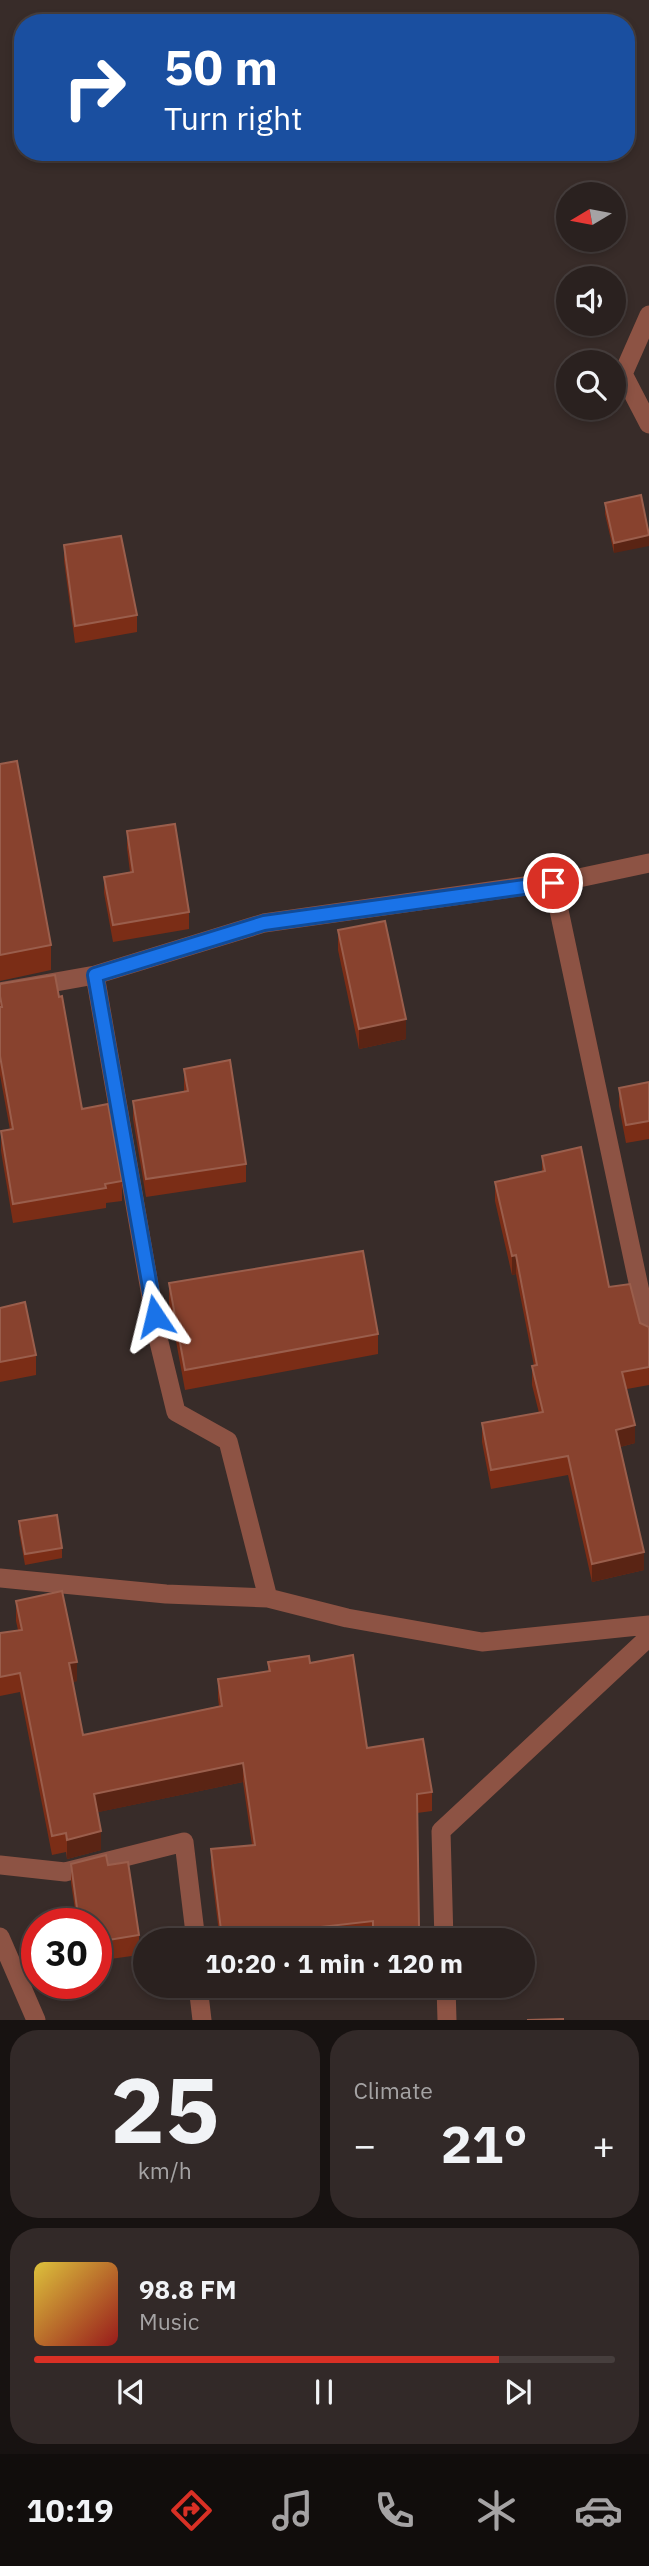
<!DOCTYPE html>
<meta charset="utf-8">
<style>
:root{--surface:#2a211f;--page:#322928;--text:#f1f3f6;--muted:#a5a3a4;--line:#463e3d;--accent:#d93025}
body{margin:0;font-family:"IBM Plex Sans",sans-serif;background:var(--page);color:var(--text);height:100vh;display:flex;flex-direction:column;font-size:26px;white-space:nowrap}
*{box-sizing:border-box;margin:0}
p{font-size:23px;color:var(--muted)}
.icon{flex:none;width:38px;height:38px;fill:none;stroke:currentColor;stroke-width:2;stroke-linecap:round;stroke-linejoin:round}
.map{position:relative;height:2020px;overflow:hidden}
.sheet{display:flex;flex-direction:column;gap:10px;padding:10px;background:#171211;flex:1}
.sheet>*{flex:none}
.guide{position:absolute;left:14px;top:14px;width:621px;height:147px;border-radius:28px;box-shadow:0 4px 10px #0003,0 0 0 2px var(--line);background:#1a4fa0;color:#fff;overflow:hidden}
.needle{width:46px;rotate:260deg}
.fabs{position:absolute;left:556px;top:182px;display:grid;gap:14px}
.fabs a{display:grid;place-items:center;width:70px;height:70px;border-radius:50%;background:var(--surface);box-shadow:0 4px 10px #0003,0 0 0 2px var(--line);font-size:35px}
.speed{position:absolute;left:21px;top:1908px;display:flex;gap:14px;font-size:35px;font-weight:700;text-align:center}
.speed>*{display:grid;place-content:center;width:91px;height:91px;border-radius:50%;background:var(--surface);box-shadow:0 4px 10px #0003,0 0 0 2px var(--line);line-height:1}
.speed .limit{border:10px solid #d22;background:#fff;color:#111}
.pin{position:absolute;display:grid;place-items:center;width:60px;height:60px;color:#fff;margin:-30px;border:4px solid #fff;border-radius:50%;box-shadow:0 2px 7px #0007}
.me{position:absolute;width:77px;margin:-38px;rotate:350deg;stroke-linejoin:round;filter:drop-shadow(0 0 5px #0008)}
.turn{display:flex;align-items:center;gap:24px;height:147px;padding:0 35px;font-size:32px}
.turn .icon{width:91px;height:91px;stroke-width:2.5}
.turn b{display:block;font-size:49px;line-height:60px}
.big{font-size:52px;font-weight:800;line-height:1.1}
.sheet .tile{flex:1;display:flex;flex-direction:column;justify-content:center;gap:10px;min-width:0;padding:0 24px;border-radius:28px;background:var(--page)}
.sheet .dial{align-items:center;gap:0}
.dial b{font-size:91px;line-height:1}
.song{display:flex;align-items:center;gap:21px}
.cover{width:84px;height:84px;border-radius:10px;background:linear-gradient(135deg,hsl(50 70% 55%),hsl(0 70% 35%))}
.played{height:7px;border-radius:4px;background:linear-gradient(90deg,var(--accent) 80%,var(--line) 80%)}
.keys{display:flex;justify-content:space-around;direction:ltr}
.heat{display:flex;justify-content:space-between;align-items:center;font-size:38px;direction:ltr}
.sheet .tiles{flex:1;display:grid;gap:10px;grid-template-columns:1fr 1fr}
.tile:last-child{grid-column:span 2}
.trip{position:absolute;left:133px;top:1928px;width:402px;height:70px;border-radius:35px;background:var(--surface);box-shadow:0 4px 10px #0003,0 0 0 2px var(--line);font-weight:800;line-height:70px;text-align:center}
.tabs{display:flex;height:112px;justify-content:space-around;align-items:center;background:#110d0c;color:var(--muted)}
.tabs .icon{width:49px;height:49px}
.tabs .current{color:var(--accent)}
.tabs b{font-size:32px;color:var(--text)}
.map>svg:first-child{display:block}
</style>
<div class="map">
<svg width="649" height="2020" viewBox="0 0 649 2020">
<rect width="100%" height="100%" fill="#382c29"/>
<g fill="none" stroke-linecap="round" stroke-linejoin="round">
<path stroke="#8d5344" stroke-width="19" d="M 649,315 L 623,374 L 649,424
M 553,882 L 649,1334
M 0,992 L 95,975 L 264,923 L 574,879 L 649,863
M 0,1578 L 166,1594 L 268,1598 L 228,1441 L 176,1412 L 159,1342 L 95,975
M 268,1598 L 347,1618 L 482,1642 L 649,1625
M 0,1865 L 65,1872 L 184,1842 L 196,1941
M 0,1937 L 36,2020
M 444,1941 L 441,1831 L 649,1637
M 198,1986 L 202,2020
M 446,1986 L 447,2020"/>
</g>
<path fill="#7b2d16" d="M 641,495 L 614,553 L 605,514 L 605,503 Z
M 64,545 L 137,615 L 137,632 L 75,643 L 64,561 Z
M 0,764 L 51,945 L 51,970 L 0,981 Z
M 127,831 L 189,912 L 189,929 L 113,942 L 104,893 L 104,877 L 130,872 L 127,848 Z
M 338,930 L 406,1039 L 359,1049 L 338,950 Z
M 0,984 L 82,1109 L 122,1181 L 122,1201 L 106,1203 L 106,1208 L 13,1223 L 1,1151 L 1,1131 L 10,1130 L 0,1075 Z
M 184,1069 L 246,1164 L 246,1182 L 146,1197 L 133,1119 L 133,1101 L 184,1092 Z
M 649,1082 L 649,1139 L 626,1143 L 619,1106 L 619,1088 Z
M 542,1156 L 609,1287 L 640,1323 L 649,1327 L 649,1385 L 627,1389 L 635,1443 L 620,1447 L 644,1570 L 592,1582 L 568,1475 L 491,1489 L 482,1442 L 482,1423 L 539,1413 L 532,1385 L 532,1366 L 534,1366 L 516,1274 L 512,1275 L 495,1201 L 495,1182 L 542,1171 Z
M 169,1283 L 378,1334 L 378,1354 L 185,1390 L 169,1303 Z
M 0,1308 L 36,1355 L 36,1375 L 0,1382 Z
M 19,1521 L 62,1548 L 62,1558 L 25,1565 L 19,1532 Z
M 16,1601 L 77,1681 L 72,1682 L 83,1735 L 219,1706 L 218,1698 L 218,1679 L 268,1671 L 268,1662 L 310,1663 L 367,1748 L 432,1792 L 432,1811 L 417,1813 L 419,1941 L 220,1941 L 211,1868 L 211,1849 L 252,1845 L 243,1782 L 98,1812 L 101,1850 L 67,1859 L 66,1852 L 52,1855 L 20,1692 L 0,1696 L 0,1633 L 18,1630 L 16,1621 Z
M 71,1864 L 108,1865 L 139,1935 L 139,1955 L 96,1961 L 96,1923 L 77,1923 L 71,1883 Z"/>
<path fill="#5a2414" d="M 649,535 L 649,546 L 614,553 L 614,543 Z
M 406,1019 L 406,1039 L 359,1049 L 359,1029 Z
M 516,1255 L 516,1274 L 512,1275 L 512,1256 Z
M 635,1425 L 635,1443 L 616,1448 L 616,1430 Z
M 644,1552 L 644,1570 L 592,1582 L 592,1564 Z
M 77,1662 L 77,1681 L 69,1683 L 69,1663 Z
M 243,1763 L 243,1782 L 94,1813 L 94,1794 Z
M 101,1831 L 101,1850 L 67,1859 L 67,1840 Z"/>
<path fill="#88422e" stroke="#9a5e4c" stroke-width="2" d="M 641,495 L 649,535 L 614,543 L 605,503 Z
M 121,536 L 137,615 L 75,626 L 64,545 Z
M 17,761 L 51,945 L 0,955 L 0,764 Z
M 175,824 L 189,912 L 113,925 L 104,877 L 133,872 L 127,831 Z
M 385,921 L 406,1019 L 359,1029 L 338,930 Z
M 55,975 L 59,997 L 62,996 L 82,1109 L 108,1104 L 122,1181 L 105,1184 L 106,1188 L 13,1204 L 1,1131 L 13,1129 L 0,1056 L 0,1007 L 2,1007 L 0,996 L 0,984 Z
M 230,1060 L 246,1164 L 146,1179 L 133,1101 L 188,1091 L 184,1069 Z
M 649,1082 L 649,1121 L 626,1125 L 619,1088 Z
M 581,1147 L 609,1287 L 630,1284 L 640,1323 L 649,1327 L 649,1367 L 622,1372 L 635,1425 L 616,1430 L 644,1552 L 592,1564 L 568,1456 L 491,1470 L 482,1423 L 543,1412 L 532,1366 L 537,1365 L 516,1255 L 512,1256 L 495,1182 L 545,1171 L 542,1156 Z
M 363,1251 L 378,1334 L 185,1370 L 169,1283 Z
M 25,1302 L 36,1355 L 0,1362 L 0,1308 Z
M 57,1515 L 62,1548 L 25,1554 L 19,1521 Z
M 62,1591 L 77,1662 L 69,1663 L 83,1735 L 222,1706 L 218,1679 L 270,1671 L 268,1662 L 309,1656 L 310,1663 L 353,1655 L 367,1748 L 423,1739 L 432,1792 L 417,1794 L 419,1927 L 373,1928 L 373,1921 L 222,1938 L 211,1849 L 255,1845 L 243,1763 L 94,1794 L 101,1831 L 67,1840 L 66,1833 L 52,1836 L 20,1673 L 0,1677 L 0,1633 L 22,1630 L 16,1601 Z
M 106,1855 L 108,1865 L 128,1862 L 139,1935 L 96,1942 L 96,1923 L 79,1923 L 71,1864 Z
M 563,2019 L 563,2020 L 527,2020 Z"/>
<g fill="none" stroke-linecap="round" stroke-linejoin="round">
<defs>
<path id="route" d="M 155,1316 L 95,975 L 264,923 L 553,883"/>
</defs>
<use href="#route" stroke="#114b97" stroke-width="18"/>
<use href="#route" stroke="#1a73e8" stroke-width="12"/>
</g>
</svg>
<div class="fabs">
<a><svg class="needle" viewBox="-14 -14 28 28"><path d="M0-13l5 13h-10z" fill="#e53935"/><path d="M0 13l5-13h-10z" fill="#a5a3a4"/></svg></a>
<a><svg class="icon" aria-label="sound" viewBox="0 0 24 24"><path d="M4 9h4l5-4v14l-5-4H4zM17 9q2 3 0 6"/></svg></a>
<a><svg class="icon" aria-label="search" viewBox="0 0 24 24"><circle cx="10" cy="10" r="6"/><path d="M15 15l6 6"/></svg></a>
</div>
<div class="speed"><div class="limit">30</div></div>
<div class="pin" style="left:553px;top:883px;background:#d93025"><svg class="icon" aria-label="arrive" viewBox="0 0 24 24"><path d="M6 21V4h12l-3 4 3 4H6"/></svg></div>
<svg class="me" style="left:155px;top:1316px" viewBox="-20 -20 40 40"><path d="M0-17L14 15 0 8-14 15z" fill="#1a73e8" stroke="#fff" stroke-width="4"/></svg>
<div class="trip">10:20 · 1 min · 120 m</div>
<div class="guide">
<div class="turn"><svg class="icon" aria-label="right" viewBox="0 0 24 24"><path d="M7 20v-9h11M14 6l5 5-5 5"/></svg><div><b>50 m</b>Turn right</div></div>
</div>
</div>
<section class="sheet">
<div class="tiles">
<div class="tile dial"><b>25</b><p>km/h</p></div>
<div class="tile"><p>Climate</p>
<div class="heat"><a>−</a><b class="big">21°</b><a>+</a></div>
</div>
<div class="tile">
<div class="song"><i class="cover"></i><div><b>98.8 FM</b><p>Music</p></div></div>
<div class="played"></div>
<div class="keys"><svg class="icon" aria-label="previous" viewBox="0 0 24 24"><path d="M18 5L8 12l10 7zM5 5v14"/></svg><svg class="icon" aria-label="pause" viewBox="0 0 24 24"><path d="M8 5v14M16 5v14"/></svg><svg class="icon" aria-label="next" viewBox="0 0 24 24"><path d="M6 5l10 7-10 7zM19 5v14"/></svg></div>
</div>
</div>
</section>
<nav class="tabs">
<b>10:19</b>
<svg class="icon current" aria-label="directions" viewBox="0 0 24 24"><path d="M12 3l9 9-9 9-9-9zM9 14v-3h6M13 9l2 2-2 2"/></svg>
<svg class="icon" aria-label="music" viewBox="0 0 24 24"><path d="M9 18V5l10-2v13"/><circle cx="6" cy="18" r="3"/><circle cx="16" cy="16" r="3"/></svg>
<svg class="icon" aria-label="phone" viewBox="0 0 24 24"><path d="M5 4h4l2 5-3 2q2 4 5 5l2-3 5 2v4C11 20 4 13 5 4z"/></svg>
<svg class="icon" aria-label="climate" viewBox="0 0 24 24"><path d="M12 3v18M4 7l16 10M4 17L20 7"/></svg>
<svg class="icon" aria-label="car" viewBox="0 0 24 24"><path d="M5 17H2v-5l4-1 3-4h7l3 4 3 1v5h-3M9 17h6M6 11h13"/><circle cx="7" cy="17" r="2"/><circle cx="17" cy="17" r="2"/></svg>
</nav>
